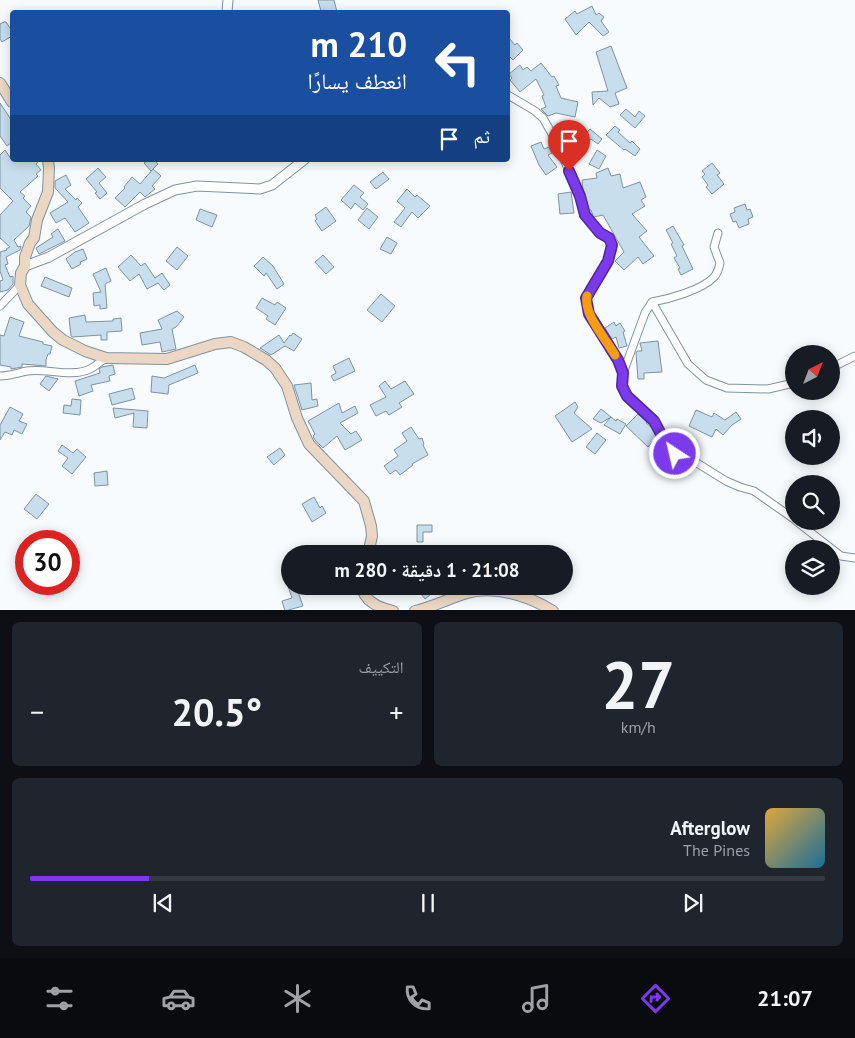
<!DOCTYPE html>
<html lang="ar">
<meta charset="utf-8">
<style>
:root{--surface:#171b24;--page:#20242c;--text:#f1f3f6;--muted:#9ea1a6;--line:#363941;--accent:#7c3aed}
body{margin:0;font-family:"PT Sans","Noto Naskh Arabic",sans-serif;background:var(--page);color:var(--text);direction:rtl;height:100vh;display:flex;flex-direction:column;font-size:19px;white-space:nowrap}
*{box-sizing:border-box;margin:0}
p{font-size:16px;color:var(--muted)}
.icon{flex:none;width:28px;height:28px;fill:none;stroke:currentColor;stroke-width:2;stroke-linecap:round;stroke-linejoin:round}
.map{position:relative;height:610px;overflow:hidden;direction:ltr}
.panel{display:flex;flex-direction:column;gap:12px;padding:12px;background:#0d0f14;flex:1}
.panel>*{flex:none}
.top-card{position:absolute;left:10px;top:10px;width:500px;height:152px;border-radius:5px;box-shadow:0 2px 12px #0003;direction:rtl;background:#1a4fa0;color:#fff;overflow:hidden}
.needle{width:32px;rotate:42deg}
.tools{position:absolute;left:785px;top:345px;display:grid;gap:10px}
.tools a{display:grid;place-items:center;width:55px;height:55px;border-radius:50%;background:var(--surface);box-shadow:0 2px 12px #0003;font-size:25px}
.speed{position:absolute;left:15px;top:530px;display:flex;gap:10px;font-size:25px;font-weight:700;text-align:center}
.speed>*{display:grid;place-content:center;width:65px;height:65px;border-radius:50%;background:var(--surface);box-shadow:0 2px 12px #0003;line-height:1}
.speed .limit{border:8px solid #d22;background:#fff;color:#111}
.pin{position:absolute;display:grid;place-items:center;width:42px;height:42px;color:#fff;margin:-51px -21px;border-radius:50% 50% 50% 0;rotate:-45deg;box-shadow:0 0 5px #0007}
.pin .icon{rotate:45deg}
.me{position:absolute;width:55px;margin:-28px;rotate:325deg;stroke-linejoin:round;filter:drop-shadow(0 0 4px #0008)}
.turn{display:flex;align-items:center;gap:18px;height:105px;padding:0 20px;font-size:22px}
.turn .icon{width:65px;height:65px;stroke-width:2.5}
.turn b{display:block;font-size:35px;line-height:42px}
.then{display:flex;align-items:center;height:48px;padding:0 20px;background:#0003;gap:10px;font-size:19px}
.big{font-size:38px;font-weight:700;line-height:1.1}
.panel .card{flex:1;display:flex;flex-direction:column;justify-content:center;gap:8px;min-width:0;padding:0 18px;border-radius:8px;background:var(--page)}
.panel .dial{align-items:center;gap:0}
.dial b{font-size:65px;line-height:1}
.song{display:flex;align-items:center;gap:15px}
.cover{width:60px;height:60px;border-radius:8px;background:linear-gradient(135deg,hsl(40 70% 55%),hsl(200 70% 35%))}
.played{height:5px;border-radius:2px;background:linear-gradient(90deg,var(--accent) 15%,var(--line) 15%)}
.keys{display:flex;justify-content:space-around;direction:ltr}
.heat{display:flex;justify-content:space-between;align-items:center;font-size:28px;direction:ltr}
.panel .tiles{flex:1;display:grid;gap:12px;grid-template-columns:1fr 1fr}
.card:last-child{grid-column:span 2}
.trip{position:absolute;left:281px;top:545px;width:292px;height:50px;border-radius:25px;background:var(--surface);box-shadow:0 2px 12px #0003;font-weight:700;line-height:50px;text-align:center;direction:rtl}
.tab-bar{display:flex;height:80px;justify-content:space-around;align-items:center;background:#090b0e;color:var(--muted)}
.tab-bar .icon{width:35px;height:35px}
.tab-bar .selected{color:var(--accent)}
.tab-bar b{font-size:22px;color:var(--text)}
.map>svg:first-child{display:block}
</style>
<div class="map">
<svg width="855" height="611" viewBox="0 0 855 611">
<rect width="100%" height="100%" fill="#f7fbfe"/>
<path fill="#c8deed" stroke="#7d92a0" d="M 318,0 L 334,0 L 337,12 L 326,12 L 325,10 L 321,11 Z
M 592,6 L 596,15 L 599,13 L 604,17 L 601,21 L 609,32 L 603,36 L 589,22 L 576,35 L 565,19 L 575,11 L 577,14 Z
M 4,22 L 6,22 L 12,31 L 12,36 L 2,42 L 0,39 L 0,24 Z
M 508,37 L 515,45 L 517,43 L 523,50 L 513,60 L 508,55 Z
M 611,46 L 627,88 L 615,93 L 619,104 L 610,107 L 599,98 L 593,105 L 592,92 L 608,91 L 596,52 Z
M 541,63 L 552,77 L 554,76 L 559,85 L 556,86 L 561,98 L 578,102 L 575,117 L 556,113 L 548,116 L 541,109 L 546,107 L 542,96 L 544,95 L 536,79 L 520,92 L 510,80 L 512,78 L 509,74 L 520,65 L 523,70 L 527,67 L 531,71 Z
M 0,103 L 12,121 L 12,142 L 7,146 L 0,136 Z
M 626,109 L 635,117 L 639,111 L 645,116 L 635,128 L 620,115 Z
M 615,126 L 620,130 L 618,132 L 630,143 L 632,141 L 640,149 L 635,156 L 625,149 L 624,150 L 606,135 Z
M 590,129 L 602,139 L 598,144 L 591,139 L 583,148 L 573,154 L 575,156 L 570,160 L 564,147 L 570,143 L 574,147 Z
M 541,142 L 544,149 L 549,147 L 552,153 L 548,155 L 557,167 L 546,175 L 539,165 L 531,146 Z
M 5,150 L 12,160 L 40,160 L 36,164 L 41,170 L 36,174 L 38,176 L 20,192 L 25,196 L 23,198 L 31,206 L 26,212 L 31,217 L 29,226 L 14,240 L 18,247 L 21,246 L 20,250 L 6,257 L 8,264 L 5,265 L 10,277 L 13,276 L 13,284 L 8,290 L 0,292 L 0,281 L 3,280 L 0,271 L 0,252 L 7,250 L 6,249 L 10,247 L 0,238 L 0,215 L 13,201 L 0,188 L 0,155 Z
M 597,150 L 606,156 L 599,169 L 589,164 Z
M 148,160 L 154,160 L 158,164 L 153,169 L 161,176 L 152,186 L 155,189 L 145,197 L 140,192 L 125,207 L 115,198 L 125,188 L 124,187 L 132,177 L 140,184 L 153,169 L 151,171 L 144,163 Z
M 712,163 L 720,173 L 717,175 L 724,184 L 712,194 L 706,187 L 708,185 L 702,177 L 705,174 L 702,171 Z
M 98,168 L 106,177 L 99,183 L 107,193 L 100,199 L 95,193 L 97,192 L 86,179 Z
M 608,168 L 611,176 L 620,174 L 623,188 L 640,182 L 646,197 L 641,200 L 645,206 L 632,214 L 647,231 L 639,237 L 654,256 L 643,264 L 638,257 L 624,270 L 615,261 L 624,252 L 603,215 L 594,217 L 593,216 L 591,210 L 589,210 L 583,190 L 582,180 L 597,178 L 596,173 Z
M 383,172 L 389,179 L 376,189 L 370,182 Z
M 66,175 L 71,185 L 65,189 L 76,200 L 77,198 L 82,203 L 78,207 L 89,223 L 75,232 L 65,218 L 56,223 L 50,213 L 68,202 L 55,188 L 55,181 Z
M 354,185 L 364,193 L 360,197 L 368,204 L 363,210 L 355,203 L 351,209 L 341,200 Z
M 407,189 L 415,197 L 417,195 L 430,206 L 418,218 L 412,212 L 401,227 L 394,222 L 405,208 L 397,201 Z
M 571,192 L 574,213 L 560,214 L 558,194 Z
M 745,204 L 747,210 L 750,209 L 753,217 L 748,219 L 749,224 L 739,228 L 736,221 L 733,222 L 730,214 L 735,212 L 734,208 Z
M 326,207 L 336,221 L 322,231 L 315,221 L 317,219 L 315,215 Z
M 367,208 L 378,217 L 369,229 L 358,220 Z
M 200,209 L 217,215 L 212,227 L 196,220 Z
M 673,226 L 684,245 L 682,246 L 693,269 L 681,275 L 678,269 L 680,268 L 674,258 L 677,256 L 671,244 L 673,243 L 666,230 Z
M 58,229 L 65,241 L 39,254 L 36,248 L 53,237 L 51,234 Z
M 387,237 L 397,243 L 391,254 L 380,249 Z
M 177,247 L 188,256 L 177,270 L 166,261 Z
M 83,249 L 87,259 L 80,262 L 81,264 L 72,269 L 66,259 L 75,252 Z
M 131,255 L 141,266 L 145,263 L 155,278 L 162,273 L 170,285 L 164,290 L 158,283 L 147,289 L 139,274 L 130,281 L 118,267 Z
M 323,255 L 334,267 L 326,274 L 315,262 Z
M 263,257 L 273,266 L 284,284 L 277,289 L 266,273 L 264,276 L 254,266 Z
M 106,268 L 111,281 L 105,284 L 107,308 L 100,309 L 100,305 L 94,306 L 93,293 L 101,292 L 93,274 Z
M 45,277 L 72,288 L 69,297 L 41,286 Z
M 381,294 L 395,306 L 382,322 L 367,310 Z
M 262,298 L 275,305 L 277,302 L 286,308 L 275,325 L 266,319 L 268,316 L 256,308 Z
M 177,311 L 184,317 L 176,327 L 172,329 L 176,349 L 162,352 L 160,342 L 142,345 L 140,333 L 162,329 L 158,320 Z
M 85,315 L 86,322 L 113,321 L 113,319 L 121,318 L 122,331 L 107,332 L 107,340 L 101,340 L 101,335 L 73,337 L 71,336 L 69,318 Z
M 10,317 L 24,322 L 19,336 L 43,342 L 43,344 L 52,346 L 50,354 L 48,354 L 46,360 L 46,366 L 22,364 L 22,367 L 11,369 L 11,367 L 0,365 L 0,335 L 4,336 Z
M 614,322 L 616,326 L 620,323 L 625,331 L 623,332 L 627,346 L 619,348 L 616,337 L 612,339 L 605,328 Z
M 293,333 L 302,339 L 294,351 L 285,346 L 271,355 L 260,348 L 279,335 L 284,343 L 290,335 L 291,336 Z
M 658,341 L 662,372 L 644,373 L 644,379 L 638,379 L 636,353 L 637,351 L 642,351 L 640,343 Z
M 349,358 L 355,371 L 334,381 L 331,376 L 336,373 L 333,366 Z
M 113,365 L 115,374 L 109,376 L 110,381 L 91,385 L 93,391 L 79,396 L 75,381 L 100,373 L 99,369 L 102,367 Z
M 195,365 L 198,373 L 169,385 L 168,394 L 151,392 L 152,376 L 164,378 Z
M 46,376 L 58,379 L 49,391 L 40,384 Z
M 385,381 L 391,389 L 405,381 L 414,394 L 399,403 L 402,407 L 389,415 L 386,411 L 376,416 L 370,405 L 386,397 L 379,386 Z
M 311,383 L 312,400 L 317,399 L 318,406 L 302,410 L 294,385 Z
M 132,388 L 135,399 L 112,405 L 109,394 Z
M 72,399 L 81,400 L 80,415 L 63,413 L 64,405 L 71,406 Z
M 575,402 L 578,407 L 574,413 L 592,429 L 572,442 L 555,416 Z
M 339,403 L 342,413 L 355,406 L 358,413 L 340,423 L 351,434 L 356,431 L 362,440 L 345,450 L 337,436 L 323,448 L 315,440 L 313,436 L 315,434 L 308,421 Z
M 10,407 L 23,414 L 19,421 L 27,424 L 22,434 L 14,430 L 12,435 L 5,432 L 0,440 L 0,425 Z
M 113,408 L 148,411 L 147,428 L 133,427 L 134,413 L 115,418 Z
M 601,409 L 616,421 L 617,419 L 626,424 L 620,434 L 604,425 L 611,417 L 601,423 L 593,419 Z
M 696,410 L 712,417 L 714,413 L 725,420 L 736,412 L 741,419 L 732,425 L 723,435 L 716,429 L 712,437 L 689,426 Z
M 638,414 L 647,421 L 646,423 L 652,428 L 657,437 L 648,447 L 626,426 Z
M 411,427 L 419,439 L 422,438 L 424,444 L 423,445 L 428,455 L 412,464 L 413,465 L 400,475 L 396,470 L 390,474 L 384,466 L 398,456 L 394,450 L 407,441 L 402,433 Z
M 597,433 L 606,440 L 595,454 L 586,447 Z
M 62,445 L 73,453 L 77,449 L 86,457 L 72,474 L 62,466 L 68,458 L 58,451 Z
M 280,448 L 285,455 L 274,465 L 267,457 Z
M 107,471 L 108,485 L 95,486 L 94,473 Z
M 36,494 L 49,504 L 37,519 L 24,509 Z
M 314,497 L 320,508 L 322,506 L 326,513 L 312,522 L 302,504 Z
M 417,525 L 432,525 L 432,532 L 423,532 L 423,542 L 417,542 Z
M 288,586 L 296,586 L 303,606 L 285,611 L 282,601 L 292,598 Z
M 415,586 L 441,586 L 425,599 Z"/>
<g fill="none" stroke-linecap="round" stroke-linejoin="round">
<defs>
<path id="minor" d="M 508,95 L 535,111 L 543,118 L 556,141 L 569,171 L 580,196 L 585,215 L 600,233 L 609,238 L 612,245 L 608,261 L 590,290 L 586,298 L 586,302 L 589,313 L 618,360 L 623,373 L 622,386 L 627,396 L 654,421 L 668,447 L 675,454 L 684,459 L 697,463 L 726,481 L 740,487 L 754,491 L 794,519
M 652,302 L 688,364 L 706,380 L 727,388 L 768,389 L 794,383
M 0,306 L 20,285
M 831,368 L 855,356
M 623,373 L 645,313 L 652,302 C 669,299 702,290 714,277 C 718,273 719,268 720,263 L 714,247 L 718,233
M 0,376 C 10,376 17,373 27,371 C 47,368 71,378 90,369 C 96,366 101,361 106,358
M 796,521 L 841,556 L 855,558"/>
<path id="tertiary" d="M 227,12 L 228,0
M 25,266 L 49,257 L 145,204 L 175,190 L 197,186 L 260,189 L 272,185 L 304,160"/>
<path id="secondary" d="M 0,83 L 12,102
M 48,160 L 49,168 L 48,192 L 37,220 L 34,238 L 30,243 L 25,257 L 25,266 L 21,273 L 20,285 L 28,304 L 53,332 L 63,340 L 85,351 L 106,358 L 167,359 L 215,344 L 231,342 L 244,347 L 266,360 L 275,368 L 287,386 L 297,418 L 309,444 L 364,501 L 371,526 L 372,536 L 368,554
M 362,586 C 363,601 380,608 393,611
M 415,611 C 433,607 450,598 467,593 C 495,585 529,596 553,611"/>
</defs>
<use href="#minor" stroke="#7f93a1" stroke-width="9"/>
<use href="#tertiary" stroke="#7f93a1" stroke-width="11"/>
<use href="#secondary" stroke="#7f93a1" stroke-width="12"/>
<use href="#minor" stroke="#fff" stroke-width="7"/>
<use href="#tertiary" stroke="#fff" stroke-width="9"/>
<use href="#secondary" stroke="#ebd7c3" stroke-width="10"/>
</g>
<g fill="none" stroke-linecap="round" stroke-linejoin="round">
<defs>
<path id="route" d="M 569,171 L 580,196 L 585,215 L 600,233 L 609,238 L 612,245 L 608,261 L 586,298 L 589,314 L 618,360 L 623,373 L 622,386 L 627,396 L 654,421 L 668,447 L 675,454"/>
</defs>
<use href="#route" stroke="#51269a" stroke-width="12"/>
<use href="#route" stroke="#7c3aed" stroke-width="9"/>
<path stroke="#f59e0b" stroke-width="9" d="M 587,296 C 583,314 606,339 615,355"/>
</g>
</svg>
<div class="tools">
<a><svg class="needle" viewBox="-14 -14 28 28"><path d="M0-13l5 13h-10z" fill="#e53935"/><path d="M0 13l5-13h-10z" fill="#9ea1a6"/></svg></a>
<a><svg class="icon" aria-label="sound" viewBox="0 0 24 24"><path d="M4 9h4l5-4v14l-5-4H4zM17 9q2 3 0 6"/></svg></a>
<a><svg class="icon" aria-label="search" viewBox="0 0 24 24"><circle cx="10" cy="10" r="6"/><path d="M15 15l6 6"/></svg></a>
<a><svg class="icon" aria-label="layers" viewBox="0 0 24 24"><path d="M12 4l9 5-9 5-9-5zM3 14l9 5 9-5"/></svg></a>
</div>
<div class="speed"><div class="limit">30</div></div>
<div class="pin" style="left:569px;top:171px;background:#d93025"><svg class="icon" aria-label="arrive" viewBox="0 0 24 24"><path d="M6 21V4h12l-3 4 3 4H6"/></svg></div>
<svg class="me" style="left:675px;top:454px" viewBox="-20 -20 40 40"><circle r="17" fill="#7c3aed" stroke="#fff" stroke-width="3"/><path d="M0-11L8 9 0 5-8 9z" fill="#fff"/></svg>
<div class="trip">21:08 · 1 دقيقة · 280 m</div>
<div class="top-card">
<div class="turn"><svg class="icon" aria-label="left" viewBox="0 0 24 24"><path d="M17 20v-9H6M10 6l-5 5 5 5"/></svg><div><b>210 m</b>انعطف يسارًا</div></div>
<div class="then">ثم<svg class="icon" aria-label="arrive" viewBox="0 0 24 24"><path d="M6 21V4h12l-3 4 3 4H6"/></svg></div>
</div>
</div>
<section class="panel">
<div class="tiles">
<div class="card dial"><b>27</b><p>km/h</p></div>
<div class="card"><p>التكييف</p>
<div class="heat"><a>−</a><b class="big">20.5°</b><a>+</a></div>
</div>
<div class="card">
<div class="song"><i class="cover"></i><div><b>Afterglow</b><p>The Pines</p></div></div>
<div class="played"></div>
<div class="keys"><svg class="icon" aria-label="previous" viewBox="0 0 24 24"><path d="M18 5L8 12l10 7zM5 5v14"/></svg><svg class="icon" aria-label="pause" viewBox="0 0 24 24"><path d="M8 5v14M16 5v14"/></svg><svg class="icon" aria-label="next" viewBox="0 0 24 24"><path d="M6 5l10 7-10 7zM19 5v14"/></svg></div>
</div>
</div>
</section>
<nav class="tab-bar">
<b>21:07</b>
<svg class="icon selected" aria-label="directions" viewBox="0 0 24 24"><path d="M12 3l9 9-9 9-9-9zM9 14v-3h6M13 9l2 2-2 2"/></svg>
<svg class="icon" aria-label="music" viewBox="0 0 24 24"><path d="M9 18V5l10-2v13"/><circle cx="6" cy="18" r="3"/><circle cx="16" cy="16" r="3"/></svg>
<svg class="icon" aria-label="phone" viewBox="0 0 24 24"><path d="M5 4h4l2 5-3 2q2 4 5 5l2-3 5 2v4C11 20 4 13 5 4z"/></svg>
<svg class="icon" aria-label="climate" viewBox="0 0 24 24"><path d="M12 3v18M4 7l16 10M4 17L20 7"/></svg>
<svg class="icon" aria-label="car" viewBox="0 0 24 24"><path d="M5 17H2v-5l4-1 3-4h7l3 4 3 1v5h-3M9 17h6M6 11h13"/><circle cx="7" cy="17" r="2"/><circle cx="17" cy="17" r="2"/></svg>
<svg class="icon" aria-label="filters" viewBox="0 0 24 24"><path d="M4 7h16M4 17h16"/><circle cx="9" cy="7" r="2"/><circle cx="15" cy="17" r="2"/></svg>
</nav>
